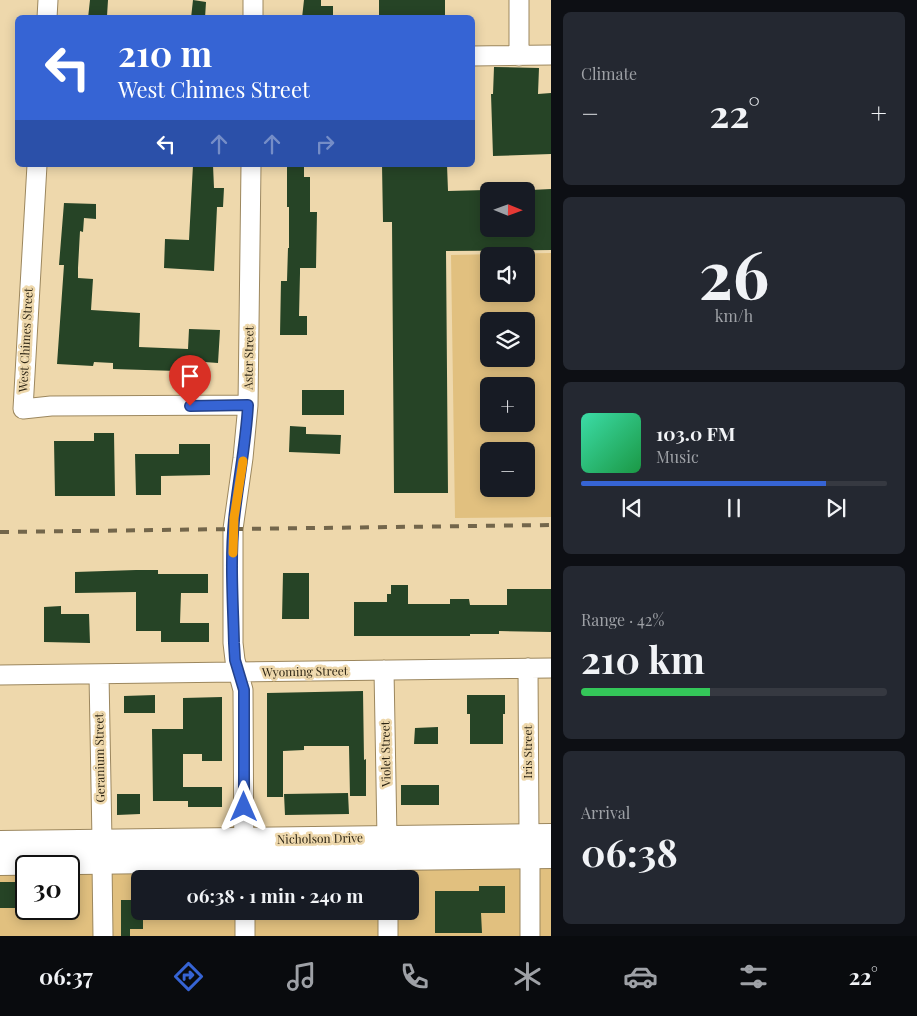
<!DOCTYPE html>
<meta charset="utf-8">
<style>
:root{--surface:#171b24;--page:#242831;--text:#f1f3f6;--muted:#9ea1a6;--line:#363941;--accent:#3664d4}
body{margin:0;font-family:"Playfair Display",serif;background:var(--page);color:var(--text);height:100vh;display:flex;flex-direction:column;font-size:19px;white-space:nowrap}
*{box-sizing:border-box;margin:0}
p{font-size:16px;color:var(--muted)}
.icon{flex:none;width:28px;height:28px;fill:none;stroke:currentColor;stroke-width:2;stroke-linecap:round;stroke-linejoin:round}
.map{position:relative;flex:1;overflow:hidden}
.drawer{display:flex;flex-direction:column;gap:12px;padding:12px;background:#0d0f14;width:366px}
.drawer>*{flex:none}
.banner{position:absolute;left:15px;top:15px;width:460px;height:152px;border-radius:8px;box-shadow:0 2px 12px #0003;background:#3664d4;color:#fff;overflow:hidden}
.needle{width:32px;rotate:91deg}
.tools{position:absolute;left:480px;top:182px;display:grid;gap:10px}
.tools a{display:grid;place-items:center;width:55px;height:55px;border-radius:8px;background:var(--surface);box-shadow:0 2px 12px #0003;font-size:25px}
.speed{position:absolute;left:15px;top:855px;display:flex;gap:10px;font-size:25px;font-weight:700;text-align:center}
.speed>*{display:grid;place-content:center;width:65px;height:65px;border-radius:50%;background:var(--surface);box-shadow:0 2px 12px #0003;line-height:1}
.speed .limit{border:2px solid #111;border-radius:8px;background:#fff;color:#111}
.pin{position:absolute;display:grid;place-items:center;width:42px;height:42px;color:#fff;margin:-51px -21px;border-radius:50% 50% 50% 0;rotate:-45deg;box-shadow:0 0 5px #0007}
.pin .icon{rotate:45deg}
.me{position:absolute;width:55px;margin:-28px;rotate:0deg;stroke-linejoin:round;filter:drop-shadow(0 0 4px #0008)}
.turn{display:flex;align-items:center;gap:18px;height:105px;padding:0 20px;font-size:22px}
.turn .icon{width:65px;height:65px;stroke-width:2.5}
.turn b{display:block;font-size:35px;line-height:42px}
.lanes{display:flex;align-items:center;height:48px;padding:0 20px;background:#0003;justify-content:center;gap:25px;direction:ltr}
.lanes .off{opacity:.35}
.big{font-size:38px;font-weight:700;line-height:1.1}
.drawer .card{flex:1;display:flex;flex-direction:column;justify-content:center;gap:8px;min-width:0;padding:0 18px;border-radius:8px;background:var(--page)}
.drawer .dial{align-items:center;gap:0}
.dial b{font-size:65px;line-height:1}
.song{display:flex;align-items:center;gap:15px}
.cover{width:60px;height:60px;border-radius:8px;background:linear-gradient(135deg,hsl(160 70% 55%),hsl(140 70% 35%))}
.played{height:5px;border-radius:2px;background:linear-gradient(90deg,var(--accent) 80%,var(--line) 80%)}
.keys{display:flex;justify-content:space-around;direction:ltr}
.heat{display:flex;justify-content:space-between;align-items:center;font-size:28px;direction:ltr}
.charge{height:8px;border-radius:4px;background:linear-gradient(90deg,#34c759 42%,var(--line) 0)}
.trip{position:absolute;left:131px;top:870px;width:288px;height:50px;border-radius:8px;background:var(--surface);box-shadow:0 2px 12px #0003;font-weight:700;line-height:50px;text-align:center}
.menu{display:flex;height:80px;justify-content:space-around;align-items:center;background:#090b0e;color:var(--muted)}
.menu .icon{width:35px;height:35px}
.menu .on{color:var(--accent)}
.menu b{font-size:22px;color:var(--text)}
main{display:flex;flex:1;min-height:0}
.map>svg:first-child{display:block}
</style>
<main>
<div class="map">
<svg width="551" height="936" viewBox="0 0 551 936">
<rect width="100%" height="100%" fill="#eed8ac"/>
<path fill="#e1c07f" fill-rule="evenodd" d="M 551,253 L 551,517 L 455,518 L 451,255 ZM 489,256 L 526,256 L 526,294 L 489,294 ZM 489,321 L 526,321 L 526,359 L 489,359 ZM 489,386 L 526,386 L 526,424 L 489,424 ZM 489,451 L 526,451 L 526,489 L 489,489 Z
M 551,857 L 551,936 L 0,936 L 0,864 ZM 26,866 L 69,866 L 69,909 L 26,909 ZM 140,879 L 410,879 L 410,911 L 140,911 Z"/>
<path fill="#264426" d="M 90,0 L 108,0 L 107,16 L 102,18 L 88,18 Z
M 193,0 L 206,2 L 205,18 L 191,18 Z
M 304,0 L 321,0 L 321,6 L 333,6 L 333,18 L 302,18 Z
M 379,0 L 445,0 L 445,18 L 379,18 Z
M 494,67 L 539,68 L 538,94 L 551,93 L 551,154 L 493,156 L 491,94 L 493,94 Z
M 193,165 L 213,165 L 214,188 L 224,188 L 223,207 L 217,207 L 214,271 L 164,268 L 165,239 L 189,240 Z
M 287,165 L 304,165 L 304,177 L 310,177 L 310,212 L 317,212 L 316,268 L 300,268 L 300,273 L 299,316 L 307,316 L 307,335 L 280,335 L 281,281 L 287,281 L 288,248 L 289,248 L 289,207 L 287,207 Z
M 382,165 L 447,165 L 448,191 L 486,190 L 487,229 L 532,229 L 531,190 L 551,189 L 551,250 L 446,251 L 448,493 L 394,493 L 392,222 L 383,222 Z
M 64,203 L 96,204 L 96,219 L 84,218 L 83,232 L 80,231 L 78,268 L 78,278 L 93,279 L 91,310 L 140,313 L 139,347 L 188,349 L 189,329 L 220,330 L 218,363 L 177,360 L 177,371 L 113,369 L 113,363 L 94,362 L 93,366 L 57,364 L 64,265 L 59,265 Z
M 302,390 L 344,390 L 344,415 L 302,415 Z
M 290,426 L 306,427 L 306,434 L 341,435 L 340,454 L 289,452 Z
M 94,433 L 114,433 L 115,496 L 55,496 L 54,441 L 94,441 Z
M 179,444 L 210,444 L 210,475 L 161,476 L 161,495 L 136,495 L 135,454 L 179,454 Z
M 136,570 L 158,570 L 158,574 L 208,574 L 208,593 L 181,593 L 180,623 L 209,623 L 209,642 L 161,642 L 161,631 L 136,631 L 136,592 L 75,593 L 75,572 Z
M 283,573 L 309,573 L 309,619 L 282,619 Z
M 391,585 L 408,585 L 408,604 L 450,604 L 450,599 L 469,599 L 470,605 L 507,605 L 507,589 L 551,589 L 551,632 L 499,631 L 499,634 L 470,634 L 470,636 L 354,636 L 354,602 L 387,602 L 387,594 L 391,594 Z
M 61,606 L 61,614 L 89,614 L 90,643 L 44,642 L 44,607 Z
M 363,691 L 364,760 L 366,759 L 366,796 L 350,796 L 349,746 L 304,746 L 304,750 L 283,751 L 283,797 L 267,797 L 267,693 Z
M 155,695 L 155,713 L 124,713 L 124,696 Z
M 467,695 L 505,695 L 505,714 L 503,714 L 503,744 L 470,744 L 470,714 L 467,714 Z
M 222,697 L 222,761 L 202,761 L 202,754 L 183,754 L 183,787 L 222,787 L 222,807 L 188,807 L 188,801 L 153,801 L 152,729 L 183,729 L 183,698 Z
M 438,727 L 438,744 L 414,744 L 415,728 Z
M 401,785 L 439,785 L 439,805 L 401,805 Z
M 348,793 L 349,814 L 285,815 L 284,794 Z
M 117,794 L 140,794 L 140,814 L 117,815 Z
M 0,882 L 26,882 L 26,908 L 0,908 Z
M 479,886 L 505,886 L 505,913 L 481,913 L 482,933 L 435,933 L 435,891 L 479,891 Z
M 121,900 L 140,900 L 140,911 L 143,911 L 143,929 L 130,929 L 130,936 L 121,936 Z"/>
<g fill="none" stroke-linecap="round" stroke-linejoin="round">
<defs>
<path id="minor" d="M 519,0 L 519,56
M 47,18 L 48,0
M 253,18 L 253,0
M 472,56 L 551,55
M 37,165 L 23,409 L 51,406 L 248,405
M 528,668 L 529,835
M 384,670 L 387,838
M 99,674 L 102,841
M 0,675 L 551,668
M 530,857 L 530,936
M 387,859 L 387,879
M 102,862 L 103,936
M 244,879 L 243,690 L 235,660 L 233,643 L 233,529 L 243,458 L 248,405 L 251,165
M 245,911 L 245,936
M 388,911 L 388,936"/>
<path id="major" d="M 0,842 L 551,835
M 0,864 L 551,857"/>
</defs>
<use href="#minor" stroke="#9c875e" stroke-width="21"/>
<use href="#major" stroke="#9c875e" stroke-width="24"/>
<use href="#minor" stroke="#fff" stroke-width="19"/>
<use href="#major" stroke="#fff" stroke-width="22"/>
<path stroke="#73664b" stroke-width="4" stroke-dasharray="9 9" stroke-linecap="butt" d="M 0,532 L 551,525"/>
</g>
<g fill="none" stroke-linecap="round" stroke-linejoin="round">
<defs>
<path id="route" d="M 190,406 L 248,405 C 246,444 238,481 234,520 C 230,560 233,602 234,643 L 235,660 L 244,690 L 244,807"/>
</defs>
<use href="#route" stroke="#23418a" stroke-width="12"/>
<use href="#route" stroke="#3664d4" stroke-width="9"/>
<path stroke="#f59e0b" stroke-width="9" d="M 233,553 L 234,518 L 243,461"/>
</g>
<g text-anchor="middle" stroke-width="5" stroke-linejoin="round" paint-order="stroke">
<g font-size="12" fill="#2d2514" stroke="#eed8ac">
<text transform="translate(26 340) rotate(-87)" y="4">West Chimes Street</text>
<text transform="translate(249 358) rotate(-89)" y="4">Aster Street</text>
<text transform="translate(305 672) rotate(-1)" y="4">Wyoming Street</text>
<text transform="translate(528 752) rotate(-90)" y="4">Iris Street</text>
<text transform="translate(386 754) rotate(-91)" y="4">Violet Street</text>
<text transform="translate(100 758) rotate(-91)" y="4">Geranium Street</text>
<text transform="translate(320 839) rotate(-1)" y="4">Nicholson Drive</text>
</g>
</g>
</svg>
<div class="tools">
<a><svg class="needle" viewBox="-14 -14 28 28"><path d="M0-13l5 13h-10z" fill="#e53935"/><path d="M0 13l5-13h-10z" fill="#9ea1a6"/></svg></a>
<a><svg class="icon" aria-label="sound" viewBox="0 0 24 24"><path d="M4 9h4l5-4v14l-5-4H4zM17 9q2 3 0 6"/></svg></a>
<a><svg class="icon" aria-label="layers" viewBox="0 0 24 24"><path d="M12 4l9 5-9 5-9-5zM3 14l9 5 9-5"/></svg></a>
<a>+</a>
<a>−</a>
</div>
<div class="speed"><div class="limit">30</div></div>
<div class="pin" style="left:190px;top:406px;background:#d93025"><svg class="icon" aria-label="arrive" viewBox="0 0 24 24"><path d="M6 21V4h12l-3 4 3 4H6"/></svg></div>
<svg class="me" style="left:244px;top:807px" viewBox="-20 -20 40 40"><path d="M0-17L14 15 0 8-14 15z" fill="#3664d4" stroke="#fff" stroke-width="4"/></svg>
<div class="trip">06:38 · 1 min · 240 m</div>
<div class="banner">
<div class="turn"><svg class="icon" aria-label="left" viewBox="0 0 24 24"><path d="M17 20v-9H6M10 6l-5 5 5 5"/></svg><div><b>210 m</b>West Chimes Street</div></div>
<div class="lanes"><svg class="icon" aria-label="left" viewBox="0 0 24 24"><path d="M17 20v-9H6M10 6l-5 5 5 5"/></svg><svg class="icon off" aria-label="ahead" viewBox="0 0 24 24"><path d="M12 20V5M6 11l6-6 6 6"/></svg><svg class="icon off" aria-label="ahead" viewBox="0 0 24 24"><path d="M12 20V5M6 11l6-6 6 6"/></svg><svg class="icon off" aria-label="right" viewBox="0 0 24 24"><path d="M7 20v-9h11M14 6l5 5-5 5"/></svg></div>
</div>
</div>
<section class="drawer">
<div class="card"><p>Climate</p>
<div class="heat"><a>−</a><b class="big">22°</b><a>+</a></div>
</div>
<div class="card dial"><b>26</b><p>km/h</p></div>
<div class="card">
<div class="song"><i class="cover"></i><div><b>103.0 FM</b><p>Music</p></div></div>
<div class="played"></div>
<div class="keys"><svg class="icon" aria-label="previous" viewBox="0 0 24 24"><path d="M18 5L8 12l10 7zM5 5v14"/></svg><svg class="icon" aria-label="pause" viewBox="0 0 24 24"><path d="M8 5v14M16 5v14"/></svg><svg class="icon" aria-label="next" viewBox="0 0 24 24"><path d="M6 5l10 7-10 7zM19 5v14"/></svg></div>
</div>
<div class="card"><p>Range · 42%</p><b class="big">210 km</b><div class="charge"></div></div>
<div class="card"><p>Arrival</p><b class="big">06:38</b></div>
</section>
</main>
<nav class="menu">
<b>06:37</b>
<svg class="icon on" aria-label="directions" viewBox="0 0 24 24"><path d="M12 3l9 9-9 9-9-9zM9 14v-3h6M13 9l2 2-2 2"/></svg>
<svg class="icon" aria-label="music" viewBox="0 0 24 24"><path d="M9 18V5l10-2v13"/><circle cx="6" cy="18" r="3"/><circle cx="16" cy="16" r="3"/></svg>
<svg class="icon" aria-label="phone" viewBox="0 0 24 24"><path d="M5 4h4l2 5-3 2q2 4 5 5l2-3 5 2v4C11 20 4 13 5 4z"/></svg>
<svg class="icon" aria-label="climate" viewBox="0 0 24 24"><path d="M12 3v18M4 7l16 10M4 17L20 7"/></svg>
<svg class="icon" aria-label="car" viewBox="0 0 24 24"><path d="M5 17H2v-5l4-1 3-4h7l3 4 3 1v5h-3M9 17h6M6 11h13"/><circle cx="7" cy="17" r="2"/><circle cx="17" cy="17" r="2"/></svg>
<svg class="icon" aria-label="filters" viewBox="0 0 24 24"><path d="M4 7h16M4 17h16"/><circle cx="9" cy="7" r="2"/><circle cx="15" cy="17" r="2"/></svg>
<b>22°</b>
</nav>
